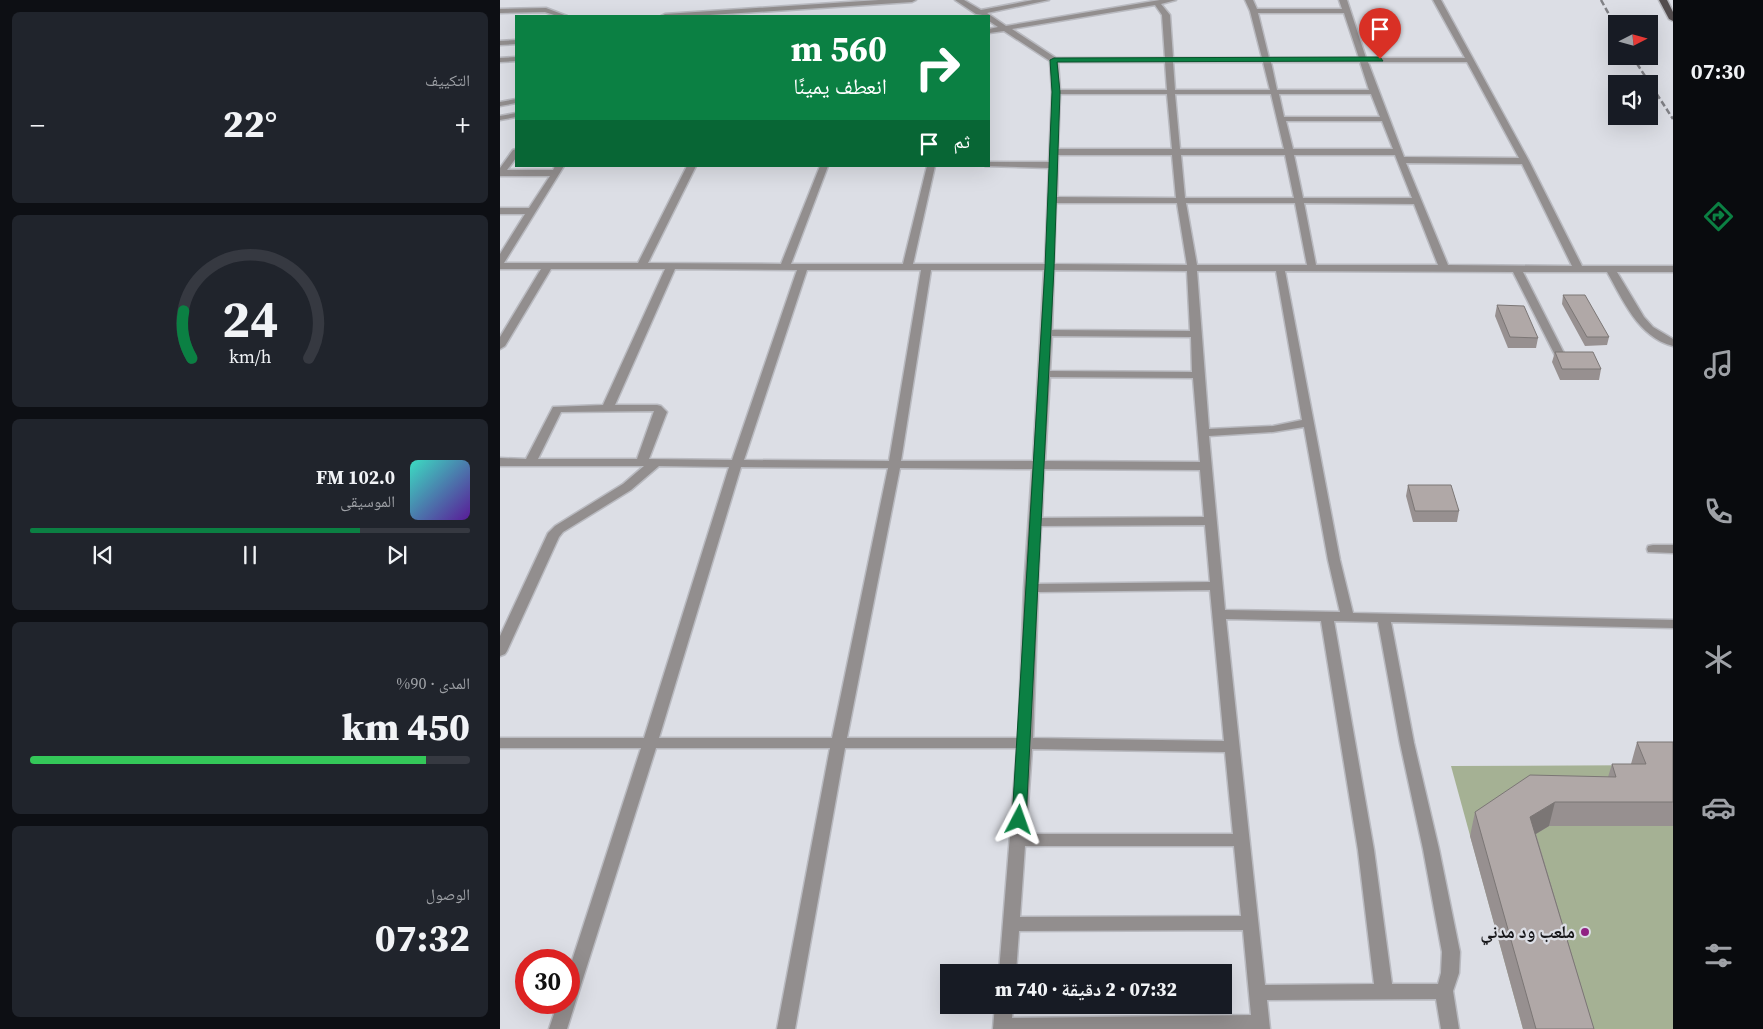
<!DOCTYPE html>
<html lang="ar">
<meta charset="utf-8">
<style>
:root{--surface:#171b24;--page:#20242c;--text:#f1f3f6;--muted:#9ea1a6;--line:#363941;--accent:#0b8043}
body{margin:0;font-family:"Source Serif 4","Noto Naskh Arabic",serif;background:var(--page);color:var(--text);direction:rtl;height:100vh;display:flex;flex-direction:column;font-size:19px;white-space:nowrap}
*{box-sizing:border-box;margin:0}
p{font-size:16px;color:var(--muted)}
.icon{flex:none;width:28px;height:28px;fill:none;stroke:currentColor;stroke-width:2;stroke-linecap:round;stroke-linejoin:round}
.map{position:relative;flex:1;overflow:hidden;direction:ltr}
.sheet{display:flex;flex-direction:column;gap:12px;padding:12px;background:#0d0f14;width:500px}
.sheet>*{flex:none}
.banner{position:absolute;left:15px;top:15px;width:475px;height:152px;border-radius:0px;box-shadow:0 5px 20px #0002;direction:rtl;background:#0b8043;color:#fff;overflow:hidden}
.needle{width:32px;rotate:84deg}
.controls{position:absolute;left:1108px;top:15px;display:grid;gap:10px}
.controls a{display:grid;place-items:center;width:50px;height:50px;border-radius:0px;background:var(--surface);box-shadow:0 5px 20px #0002;font-size:25px}
.speed{position:absolute;left:15px;top:949px;display:flex;gap:10px;font-size:25px;font-weight:700;text-align:center}
.speed>*{display:grid;place-content:center;width:65px;height:65px;border-radius:50%;background:var(--surface);box-shadow:0 5px 20px #0002;line-height:1}
.speed .limit{border:8px solid #d22;background:#fff;color:#111}
.pin{position:absolute;display:grid;place-items:center;width:42px;height:42px;color:#fff;margin:-51px -21px;border-radius:50% 50% 50% 0;rotate:-45deg;box-shadow:0 0 5px #0007}
.pin .icon{rotate:45deg}
.me{position:absolute;width:55px;margin:-28px;rotate:4deg;stroke-linejoin:round;filter:drop-shadow(0 0 4px #0008)}
.turn{display:flex;align-items:center;gap:18px;height:105px;padding:0 20px;font-size:22px}
.turn .icon{width:65px;height:65px;stroke-width:2.5}
.turn b{display:block;font-size:35px;line-height:42px}
.then{display:flex;align-items:center;height:48px;padding:0 20px;background:#0003;gap:10px;font-size:19px}
.big{font-size:38px;font-weight:800;line-height:1.1}
.sheet .card{flex:1;display:flex;flex-direction:column;justify-content:center;gap:8px;min-width:0;padding:0 18px;border-radius:8px;background:var(--page)}
.sheet .dial{align-items:center;gap:0}
.dial svg{height:130px;overflow:visible;fill:none;stroke:var(--line);stroke-width:7;stroke-linecap:round;text-anchor:middle}
.dial text{fill:var(--text);stroke:none}
.song{display:flex;align-items:center;gap:15px}
.cover{width:60px;height:60px;border-radius:8px;background:linear-gradient(135deg,hsl(170 70% 55%),hsl(270 70% 35%))}
.played{height:5px;border-radius:2px;background:linear-gradient(90deg,var(--accent) 75%,var(--line) 75%)}
.keys{display:flex;justify-content:space-around;direction:ltr}
.heat{display:flex;justify-content:space-between;align-items:center;font-size:28px;direction:ltr}
.charge{height:8px;border-radius:4px;background:linear-gradient(90deg,#34c759 90%,var(--line) 0)}
.trip{position:absolute;left:440px;top:964px;width:292px;height:50px;border-radius:0px;background:var(--surface);box-shadow:0 5px 20px #0002;font-weight:800;line-height:50px;text-align:center;direction:rtl}
main{display:flex;flex:1;min-height:0}
.tabs{display:flex;flex-direction:column;width:90px;justify-content:space-around;align-items:center;background:#090b0e;color:var(--muted)}
.tabs .icon{width:35px;height:35px}
.tabs .on{color:var(--accent)}
.tabs b{font-size:22px;color:var(--text)}
.map>svg:first-child{display:block}
</style>
<main>
<nav class="tabs">
<b>07:30</b>
<svg class="icon on" aria-label="directions" viewBox="0 0 24 24"><path d="M12 3l9 9-9 9-9-9zM9 14v-3h6M13 9l2 2-2 2"/></svg>
<svg class="icon" aria-label="music" viewBox="0 0 24 24"><path d="M9 18V5l10-2v13"/><circle cx="6" cy="18" r="3"/><circle cx="16" cy="16" r="3"/></svg>
<svg class="icon" aria-label="phone" viewBox="0 0 24 24"><path d="M5 4h4l2 5-3 2q2 4 5 5l2-3 5 2v4C11 20 4 13 5 4z"/></svg>
<svg class="icon" aria-label="climate" viewBox="0 0 24 24"><path d="M12 3v18M4 7l16 10M4 17L20 7"/></svg>
<svg class="icon" aria-label="car" viewBox="0 0 24 24"><path d="M5 17H2v-5l4-1 3-4h7l3 4 3 1v5h-3M9 17h6M6 11h13"/><circle cx="7" cy="17" r="2"/><circle cx="17" cy="17" r="2"/></svg>
<svg class="icon" aria-label="filters" viewBox="0 0 24 24"><path d="M4 7h16M4 17h16"/><circle cx="9" cy="7" r="2"/><circle cx="15" cy="17" r="2"/></svg>
</nav>
<div class="map">
<svg width="1173" height="1029" viewBox="0 0 1173 1029">
<rect width="100%" height="100%" fill="#dcdee5"/>
<path fill="#a5b194" d="M 1173,765 L 1173,1029 L 1023,1029 L 951,766 Z"/>
<g fill="none" stroke-linecap="round" stroke-linejoin="round">
<defs>
<path id="minor" d="M 379,0 L 416,0 L 412,2 L 194,16 L 161,16 L 165,14 Z
M 455,0 L 464,0 L 481,10 L 533,0 L 549,0 L 487,13 L 506,26 L 660,0 L 676,0 L 661,4 L 670,15 L 673,58 L 762,58 L 750,11 L 745,0 L 753,0 L 757,9 L 842,9 L 839,0 L 847,0 L 866,58 L 965,58 L 933,0 L 941,0 L 1029,161 L 1082,266 L 1173,266 L 1173,272 L 1117,272 L 1144,317 L 1153,327 L 1173,339 L 1173,346 C 1138,337 1123,300 1107,272 L 1023,272 L 1066,357 L 1061,360 L 1056,357 L 1013,272 L 785,271 L 840,560 L 853,613 L 1173,620 L 1173,628 L 891,622 L 914,743 L 939,849 L 960,952 L 959,973 L 953,991 L 959,1029 L 941,1029 L 936,999 L 767,1000 L 770,1029 L 493,1029 L 495,1005 L 513,1005 L 512,1018 L 751,1015 L 743,930 L 519,931 L 516,972 L 499,972 L 517,748 L 345,748 L 295,1029 L 277,1029 L 330,748 L 156,748 L 67,1029 L 49,1029 L 58,1002 L 69,1002 L 69,970 L 141,748 L 0,748 L 0,738 L 144,738 L 229,467 L 159,466 L 131,490 L 63,532 L 59,537 L 7,651 L 5,654 L 0,656 L 0,636 L 48,533 L 55,526 L 123,484 L 144,466 L 0,466 L 0,458 L 26,459 L 53,407 L 103,405 L 165,269 L 51,269 L 5,346 L 0,349 L 0,337 L 41,269 L 0,269 L 0,254 L 25,214 L 0,214 L 0,208 L 29,208 L 50,176 L 0,176 L 0,168 L 13,150 L 16,149 L 16,158 L 7,170 L 53,170 L 55,166 L 64,166 L 4,263 L 138,263 L 187,166 L 196,166 L 148,263 L 281,264 L 320,166 L 328,166 L 291,264 L 403,264 L 427,166 L 435,166 L 413,264 L 545,264 L 549,168 L 485,166 L 489,166 L 489,162 L 549,162 L 552,92 L 550,61 L 504,31 L 489,33 L 489,29 L 498,27 L 489,21 L 489,16 L 476,14 ZM 655,5 L 662,15 L 665,58 L 556,58 L 512,29 ZM 758,13 L 844,13 L 859,58 L 769,58 ZM 558,62 L 665,62 L 667,90 L 560,90 ZM 673,62 L 763,62 L 770,90 L 675,90 ZM 771,62 L 860,62 L 869,90 L 777,90 ZM 868,62 L 967,62 L 1019,158 L 904,157 ZM 560,94 L 667,94 L 672,149 L 558,149 ZM 675,94 L 771,94 L 784,149 L 680,149 ZM 779,94 L 871,94 L 880,117 L 784,117 ZM 786,121 L 882,121 L 893,149 L 793,149 ZM 558,155 L 672,155 L 676,198 L 557,197 ZM 681,155 L 785,155 L 794,198 L 685,198 ZM 794,155 L 895,155 L 912,198 L 803,198 ZM 906,163 L 1022,164 L 1072,266 L 948,265 ZM 556,203 L 677,203 L 687,265 L 554,264 ZM 686,203 L 795,203 L 807,265 L 697,265 ZM 804,203 L 914,204 L 938,265 L 816,265 ZM 175,269 L 297,270 L 232,460 L 149,459 L 167,412 L 161,406 L 157,405 L 115,405 ZM 307,270 L 421,270 L 389,461 L 244,460 ZM 431,270 L 544,270 L 533,461 L 401,461 ZM 554,270 L 687,271 L 690,331 L 552,330 ZM 697,271 L 776,271 L 802,420 L 773,426 L 709,429 ZM 552,336 L 691,337 L 692,372 L 550,371 ZM 550,377 L 693,378 L 700,462 L 545,461 ZM 154,411 L 137,459 L 38,459 L 61,412 ZM 804,427 L 828,560 L 840,612 L 725,610 L 709,436 L 773,432 ZM 241,467 L 388,468 L 332,738 L 159,738 ZM 400,468 L 532,469 L 524,588 L 518,738 L 347,738 ZM 544,469 L 700,470 L 704,517 L 542,518 ZM 705,525 L 710,582 L 538,584 L 541,526 ZM 710,590 L 724,741 L 533,738 L 538,592 ZM 726,619 L 821,621 L 858,850 L 874,984 L 765,985 ZM 834,621 L 878,622 L 900,743 L 923,849 L 942,952 L 941,973 L 938,984 L 892,984 L 874,850 ZM 532,749 L 725,752 L 733,834 L 526,834 ZM 525,846 L 734,846 L 741,916 L 520,917 Z
M 46,8 L 67,16 L 57,16 L 45,12 L 0,13 L 0,9 Z
M 16,40 L 16,44 L 0,45 L 0,41 Z
M 16,57 L 16,61 L 0,62 L 0,58 Z
M 16,99 L 16,103 L 0,106 L 0,102 Z
M 16,113 L 16,117 L 0,120 L 0,116 Z
M 1153,545 L 1173,545 L 1173,553 L 1148,552 L 1147,549 L 1148,546 Z"/>
<path id="major" d="M 1159,0 L 1167,0 L 1173,12 L 1173,21 L 1169,19 Z"/>
</defs>
<use href="#minor" stroke="#b9bac0" stroke-width="3"/>
<use href="#major" stroke="#b9bac0" stroke-width="3"/>
<use href="#minor" fill="#928e8e" fill-rule="evenodd"/>
<use href="#major" fill="#534d4e" fill-rule="evenodd"/>
<path stroke="#808186" stroke-width="2.5" stroke-dasharray="6 3" stroke-linecap="butt" d="M 1101,0 L 1116,27
M 1132,56 L 1173,119"/>
</g>
<path fill="#979090" d="M 1063,295 L 1109,337 L 1107,345 L 1085,346 L 1062,304 Z
M 997,305 L 1038,338 L 1036,348 L 1008,348 L 995,316 Z
M 1055,352 L 1101,369 L 1099,380 L 1060,380 L 1052,362 Z
M 908,485 L 959,511 L 957,522 L 913,522 L 906,496 Z
M 1137,742 L 1173,742 L 1173,826 L 1049,826 L 1036,834 L 1094,1029 L 1023,1029 L 970,836 L 975,812 L 1108,777 L 1112,764 L 1131,764 Z"/>
<path fill="#7b7675" d="M 1055,802 L 1049,826 L 1024,841 L 1030,817 Z"/>
<path fill="#b0a8a7" stroke="#7b7675" d="M 1063,295 L 1085,295 L 1109,337 L 1087,337 Z
M 997,305 L 1024,306 L 1038,338 L 1010,337 Z
M 1055,352 L 1093,352 L 1101,369 L 1062,369 Z
M 908,485 L 951,485 L 959,511 L 915,511 Z
M 1137,742 L 1173,742 L 1173,802 L 1055,802 L 1030,817 L 1094,1029 L 1036,1029 L 975,812 L 1030,775 L 1116,777 L 1112,764 L 1146,764 Z"/>
<path fill="#0b8043" stroke="#07532c" d="M 880,57 L 883,61 L 557,62 L 560,92 L 554,268 L 526,820 L 524,824 L 514,824 L 512,820 L 545,268 L 552,92 L 550,60 L 554,58 Z"/>
<circle fill="#902183" stroke="#dcdee5" stroke-width="2" cx="1085" cy="932" r="5"/>
<g text-anchor="middle" stroke-width="4.5" stroke-linejoin="round" paint-order="stroke">
<g font-size="18" font-weight="bold" fill="#17171a" stroke="#dcdee5" text-anchor="end">
<text x="1075" y="938">ملعب ود مدني</text>
</g>
</g>
</svg>
<div class="controls">
<a><svg class="needle" viewBox="-14 -14 28 28"><path d="M0-13l5 13h-10z" fill="#e53935"/><path d="M0 13l5-13h-10z" fill="#9ea1a6"/></svg></a>
<a><svg class="icon" aria-label="sound" viewBox="0 0 24 24"><path d="M4 9h4l5-4v14l-5-4H4zM17 9q2 3 0 6"/></svg></a>
</div>
<div class="speed"><div class="limit">30</div></div>
<div class="pin" style="left:880px;top:59px;background:#d93025"><svg class="icon" aria-label="arrive" viewBox="0 0 24 24"><path d="M6 21V4h12l-3 4 3 4H6"/></svg></div>
<svg class="me" style="left:519px;top:820px" viewBox="-20 -20 40 40"><path d="M0-17L14 15 0 8-14 15z" fill="#0b8043" stroke="#fff" stroke-width="4"/></svg>
<div class="trip">07:32 · 2 دقيقة · 740 m</div>
<div class="banner">
<div class="turn"><svg class="icon" aria-label="right" viewBox="0 0 24 24"><path d="M7 20v-9h11M14 6l5 5-5 5"/></svg><div><b>560 m</b>انعطف يمينًا</div></div>
<div class="then">ثم<svg class="icon" aria-label="arrive" viewBox="0 0 24 24"><path d="M6 21V4h12l-3 4 3 4H6"/></svg></div>
</div>
</div>
<section class="sheet">
<div class="card"><p>التكييف</p>
<div class="heat"><a>−</a><b class="big">22°</b><a>+</a></div>
</div>
<div class="card dial"><svg viewBox="0 0 100 80">
<path d="M14 69A42 42 0 1 1 86 69"/>
<path d="M14 69A42 42 0 0 1 9 40" stroke="#0b8043"/>
<text x="50" y="56" font-size="32" font-weight="700">24</text>
<text x="50" y="72" font-size="11">km/h</text>
</svg></div>
<div class="card">
<div class="song"><i class="cover"></i><div><b>102.0 FM</b><p>الموسيقى</p></div></div>
<div class="played"></div>
<div class="keys"><svg class="icon" aria-label="previous" viewBox="0 0 24 24"><path d="M18 5L8 12l10 7zM5 5v14"/></svg><svg class="icon" aria-label="pause" viewBox="0 0 24 24"><path d="M8 5v14M16 5v14"/></svg><svg class="icon" aria-label="next" viewBox="0 0 24 24"><path d="M6 5l10 7-10 7zM19 5v14"/></svg></div>
</div>
<div class="card"><p>المدى · 90%</p><b class="big">450 km</b><div class="charge"></div></div>
<div class="card"><p>الوصول</p><b class="big">07:32</b></div>
</section>
</main>
